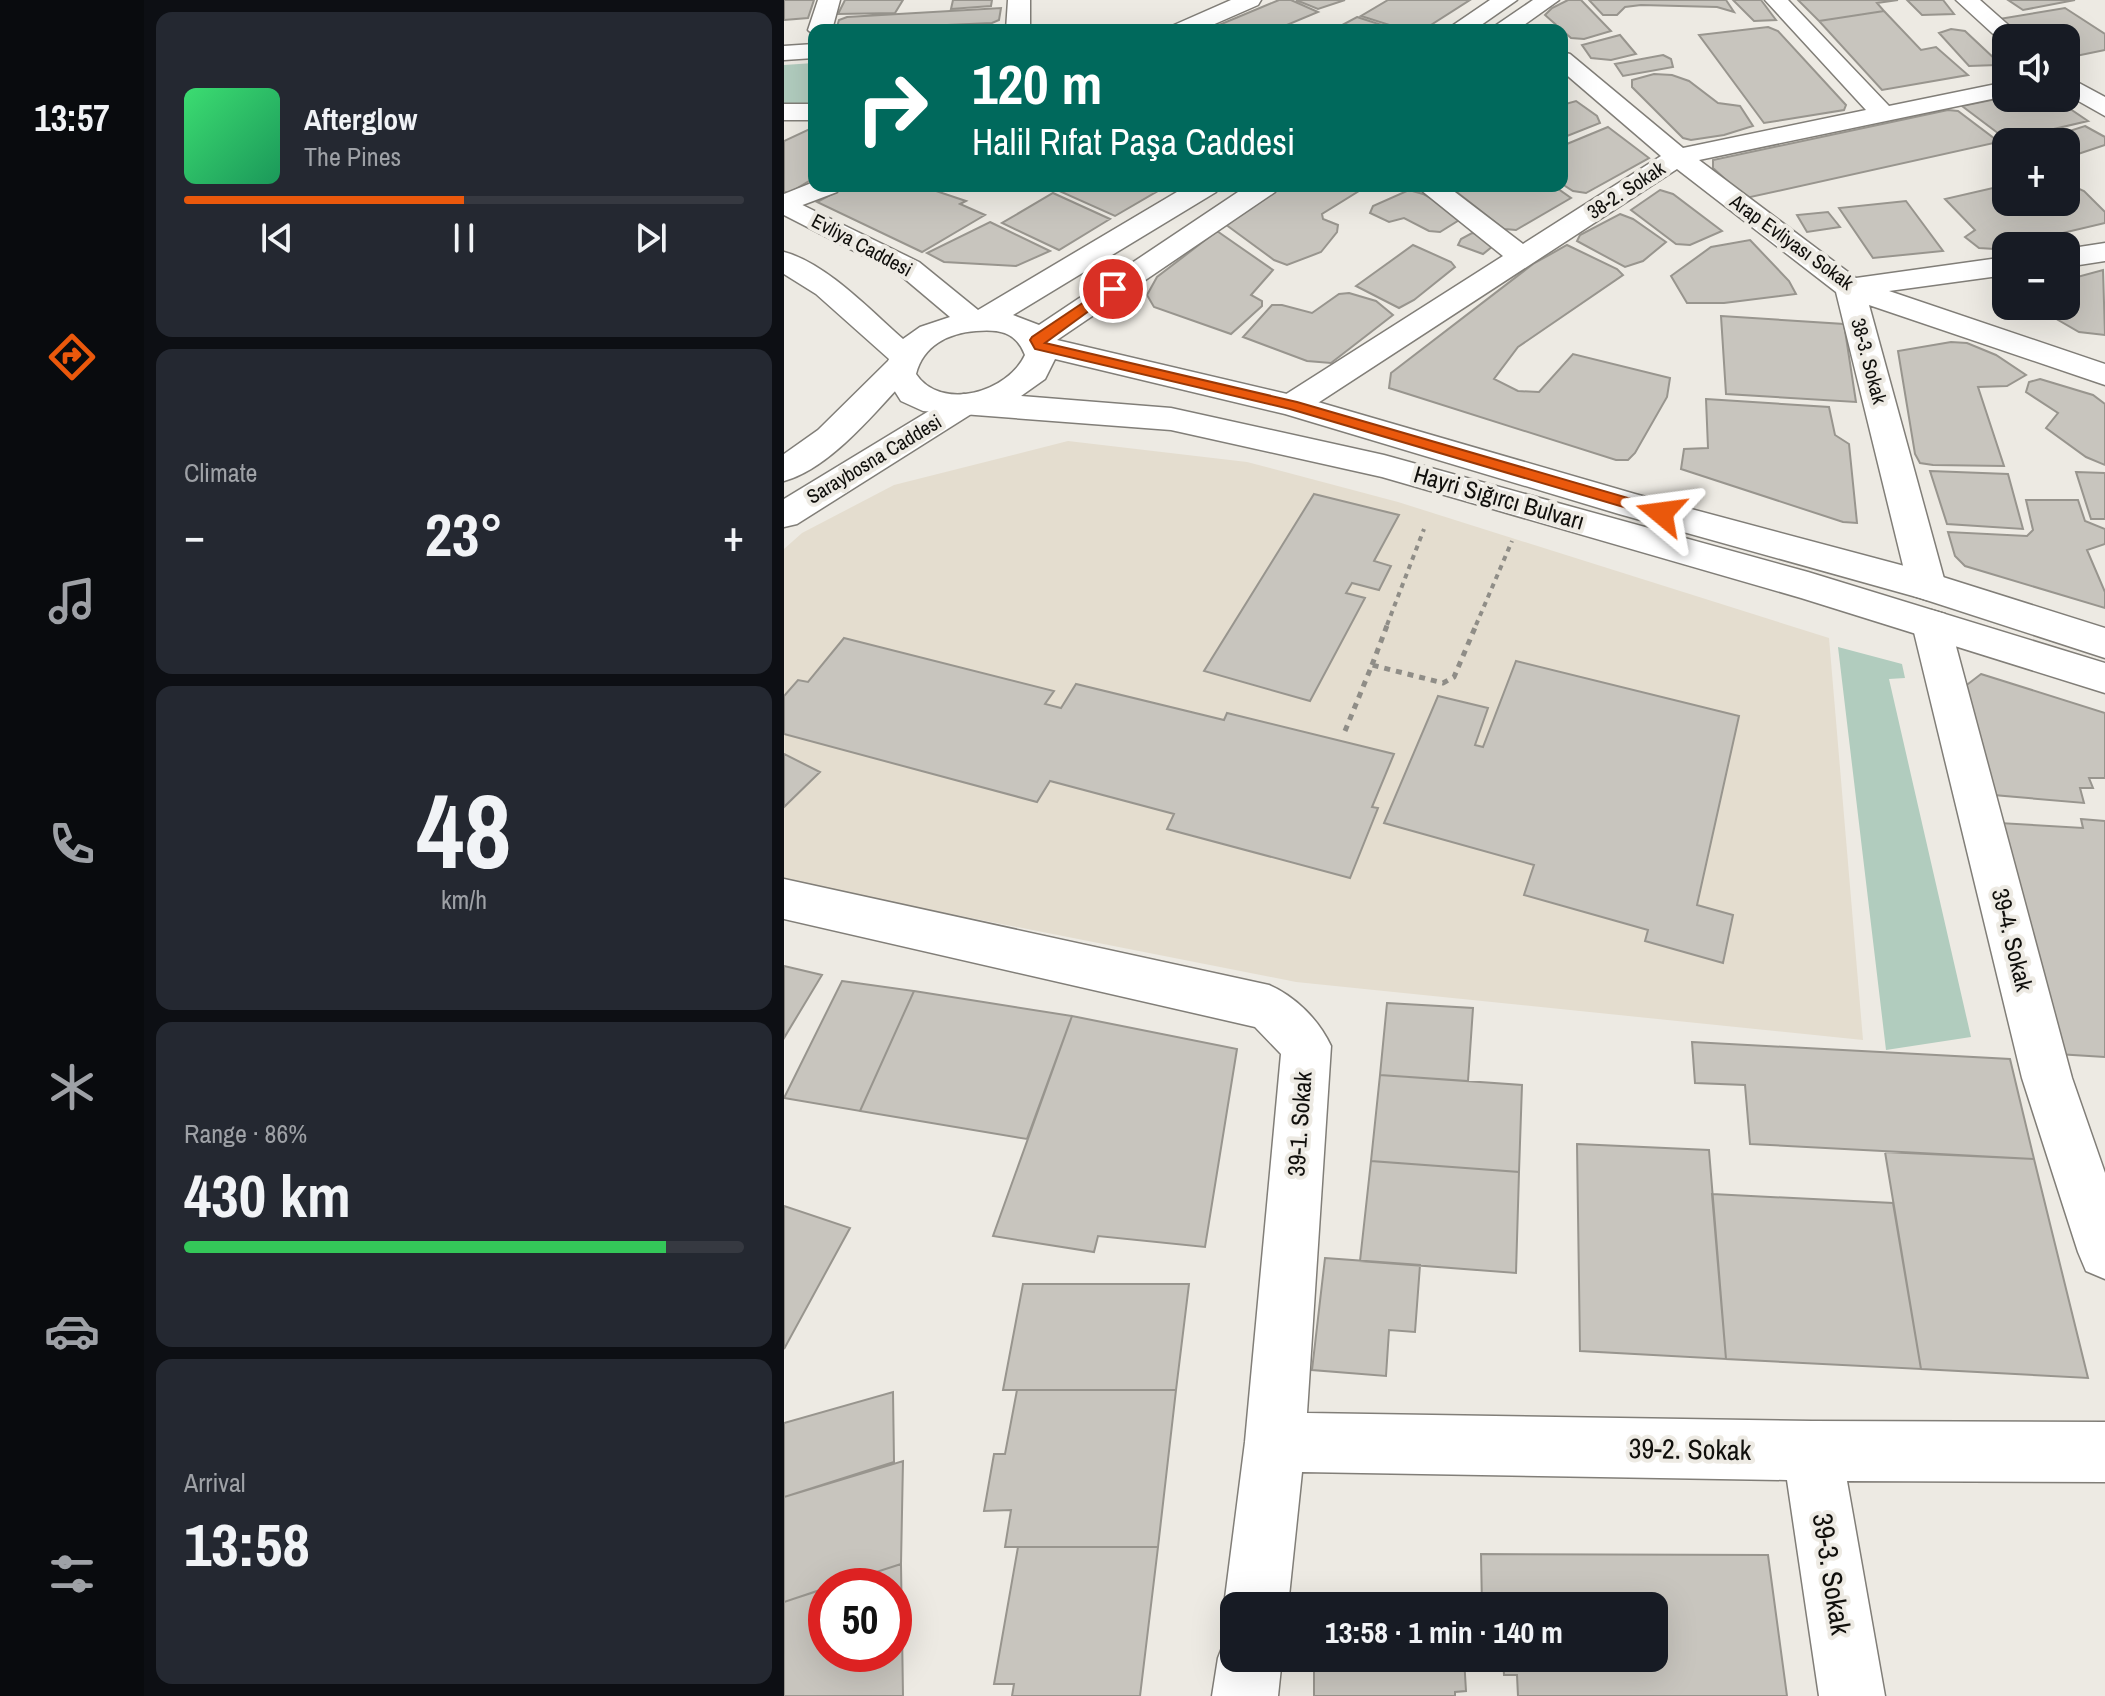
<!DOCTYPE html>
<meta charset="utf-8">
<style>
:root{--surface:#171b24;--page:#242831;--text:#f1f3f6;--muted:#9ea1a6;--line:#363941;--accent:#ea580c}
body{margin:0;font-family:"Archivo Narrow",sans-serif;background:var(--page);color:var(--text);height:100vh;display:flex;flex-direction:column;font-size:30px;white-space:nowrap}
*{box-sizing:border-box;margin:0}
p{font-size:26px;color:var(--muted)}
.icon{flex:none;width:44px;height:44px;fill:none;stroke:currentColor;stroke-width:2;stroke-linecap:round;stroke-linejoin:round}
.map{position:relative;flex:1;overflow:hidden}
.panel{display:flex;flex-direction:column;gap:12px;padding:12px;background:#0d0f14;width:640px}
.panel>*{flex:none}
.top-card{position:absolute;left:24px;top:24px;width:760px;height:168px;border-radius:16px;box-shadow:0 8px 32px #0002;background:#00695c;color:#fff;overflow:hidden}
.tools{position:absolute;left:1208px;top:24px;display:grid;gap:16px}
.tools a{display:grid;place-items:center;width:88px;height:88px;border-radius:16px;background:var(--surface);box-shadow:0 8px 32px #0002;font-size:40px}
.speed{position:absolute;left:24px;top:1568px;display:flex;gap:16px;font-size:40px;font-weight:700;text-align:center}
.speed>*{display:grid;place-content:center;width:104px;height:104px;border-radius:50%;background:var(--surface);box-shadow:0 8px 32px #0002;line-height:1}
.speed .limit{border:12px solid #d22;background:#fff;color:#111}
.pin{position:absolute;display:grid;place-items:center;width:68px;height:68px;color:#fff;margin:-34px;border:4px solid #fff;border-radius:50%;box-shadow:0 2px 8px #0007}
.me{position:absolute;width:88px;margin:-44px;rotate:286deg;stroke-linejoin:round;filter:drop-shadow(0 0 6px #0008)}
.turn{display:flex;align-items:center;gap:28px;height:168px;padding:0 32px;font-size:36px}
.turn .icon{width:104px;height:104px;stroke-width:2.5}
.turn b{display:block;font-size:56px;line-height:68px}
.big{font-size:60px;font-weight:800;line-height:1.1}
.panel .widget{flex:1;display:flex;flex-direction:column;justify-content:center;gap:12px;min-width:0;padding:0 28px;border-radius:16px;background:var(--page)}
.panel .dial{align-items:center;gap:0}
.dial b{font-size:104px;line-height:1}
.song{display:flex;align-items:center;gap:24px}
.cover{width:96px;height:96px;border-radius:12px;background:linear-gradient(135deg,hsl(140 70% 55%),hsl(150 70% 35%))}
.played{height:8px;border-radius:4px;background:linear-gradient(90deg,var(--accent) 50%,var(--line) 50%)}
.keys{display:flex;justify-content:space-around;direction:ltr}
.heat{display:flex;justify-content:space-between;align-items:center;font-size:44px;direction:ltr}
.charge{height:12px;border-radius:6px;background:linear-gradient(90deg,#34c759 86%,var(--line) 0)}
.trip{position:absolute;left:436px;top:1592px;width:448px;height:80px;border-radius:16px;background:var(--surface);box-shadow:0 8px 32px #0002;font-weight:800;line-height:80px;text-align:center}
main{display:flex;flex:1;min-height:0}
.tab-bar{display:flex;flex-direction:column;width:144px;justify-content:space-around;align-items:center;background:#090b0e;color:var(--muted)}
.tab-bar .icon{width:56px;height:56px}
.tab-bar .selected{color:var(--accent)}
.tab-bar b{font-size:36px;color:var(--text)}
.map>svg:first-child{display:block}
</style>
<main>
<nav class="tab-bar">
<b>13:57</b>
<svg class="icon selected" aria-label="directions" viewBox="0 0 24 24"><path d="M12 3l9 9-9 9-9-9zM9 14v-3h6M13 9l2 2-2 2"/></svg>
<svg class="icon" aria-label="music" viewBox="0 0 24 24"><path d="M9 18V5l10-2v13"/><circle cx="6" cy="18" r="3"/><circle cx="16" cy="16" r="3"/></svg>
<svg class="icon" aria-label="phone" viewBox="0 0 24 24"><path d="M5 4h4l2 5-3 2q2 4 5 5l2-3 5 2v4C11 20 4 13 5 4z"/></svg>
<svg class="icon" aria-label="climate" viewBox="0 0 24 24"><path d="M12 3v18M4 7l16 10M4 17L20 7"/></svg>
<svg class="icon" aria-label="car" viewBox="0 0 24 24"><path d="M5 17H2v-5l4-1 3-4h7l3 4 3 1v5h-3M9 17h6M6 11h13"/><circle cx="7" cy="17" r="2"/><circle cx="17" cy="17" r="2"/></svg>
<svg class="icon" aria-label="filters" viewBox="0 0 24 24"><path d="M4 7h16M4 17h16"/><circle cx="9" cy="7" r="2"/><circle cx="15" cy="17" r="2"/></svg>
</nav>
<section class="panel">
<div class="widget">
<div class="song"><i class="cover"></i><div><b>Afterglow</b><p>The Pines</p></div></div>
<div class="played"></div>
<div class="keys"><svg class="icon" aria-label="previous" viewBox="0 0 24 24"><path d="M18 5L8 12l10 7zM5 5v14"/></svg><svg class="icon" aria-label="pause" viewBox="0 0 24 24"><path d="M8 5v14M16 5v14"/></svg><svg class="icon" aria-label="next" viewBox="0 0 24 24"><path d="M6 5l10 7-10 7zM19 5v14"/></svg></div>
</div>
<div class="widget"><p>Climate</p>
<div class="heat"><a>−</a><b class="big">23°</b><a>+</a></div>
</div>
<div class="widget dial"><b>48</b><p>km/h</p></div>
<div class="widget"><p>Range · 86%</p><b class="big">430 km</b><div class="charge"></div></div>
<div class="widget"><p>Arrival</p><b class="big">13:58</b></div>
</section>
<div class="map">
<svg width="1321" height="1696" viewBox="0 0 1321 1696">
<rect width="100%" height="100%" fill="#edeae3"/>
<path fill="#e4ddcf" d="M 284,441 L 463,462 L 614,502 L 1045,638 L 1079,1040 L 512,982 L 0,881 L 0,549 L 18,533 L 110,485 Z"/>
<path fill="#b1ccbe" d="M 30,63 L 30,103 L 0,103 L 0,65 Z
M 1054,647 L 1118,664 L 1121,678 L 1105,679 L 1187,1037 L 1102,1050 Z"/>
<path fill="#c8c5be" stroke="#98958e" stroke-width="2" d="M 0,0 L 30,0 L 24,18 L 0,20 Z
M 61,0 L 119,0 L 111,13 L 54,14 Z
M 169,0 L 208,0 L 207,6 L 167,9 Z
M 495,0 L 507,0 L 534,12 L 491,30 L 423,30 Z
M 512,0 L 561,0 L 534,9 Z
M 604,0 L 686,0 L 639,30 L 621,30 L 577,16 Z
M 784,0 L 797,0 L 827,31 L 800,39 L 787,38 L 761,15 L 768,8 Z
M 805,0 L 942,0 L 950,12 L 933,7 L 857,5 L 841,7 L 833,15 L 819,15 Z
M 949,0 L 977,0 L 992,20 L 970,21 Z
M 1014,0 L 1114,0 L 1093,3 L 1100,11 L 1035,21 Z
M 1123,0 L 1159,0 L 1170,14 L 1138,15 Z
M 1224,0 L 1291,0 L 1239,10 Z
M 217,8 L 215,20 L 208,23 L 118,27 L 106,30 L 95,30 L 96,28 L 52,30 L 55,20 L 63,17 Z
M 1281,8 L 1321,34 L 1321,50 L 1282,58 L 1282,38 L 1235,38 L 1209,20 Z
M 1100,11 L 1137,50 L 1152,47 L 1184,75 L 1098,90 L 1035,21 Z
M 573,17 L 613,30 L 549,30 Z
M 984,27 L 994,31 L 1062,105 L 1060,110 L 980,123 L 915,35 Z
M 1167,29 L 1181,31 L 1213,61 L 1213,65 L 1185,66 L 1155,33 Z
M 836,35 L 852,54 L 827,60 L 807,58 L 798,45 Z
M 879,55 L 887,59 L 889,67 L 839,76 L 831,64 Z
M 870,74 L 888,75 L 905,81 L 934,103 L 956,106 L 969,126 L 940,135 L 907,140 L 899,138 L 848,87 L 848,80 Z
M 1222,97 L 1270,98 L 1304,121 L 1223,140 L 1178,106 Z
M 792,101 L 813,116 L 816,123 L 778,138 L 778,105 Z
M 1164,110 L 1174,111 L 1211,139 L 1210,143 L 962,198 L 929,168 L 929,160 Z
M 1301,126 L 1321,137 L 1321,145 L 1282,158 L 1282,142 L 1251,142 Z
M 30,127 L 30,178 L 5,193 L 0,192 L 0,141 Z
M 824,127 L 865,158 L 802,193 L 789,191 L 778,184 L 778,146 Z
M 1282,183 L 1300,191 L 1321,212 L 1321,223 L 1211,249 L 1195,248 L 1181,237 L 1191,230 L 1161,199 L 1222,185 L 1222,202 L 1282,202 Z
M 63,186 L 151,186 L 146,189 L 182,201 L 176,204 L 201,215 L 138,252 L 33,202 Z
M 281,186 L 359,186 L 372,192 L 331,216 L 273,190 Z
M 489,186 L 583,186 L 538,214 L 539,219 L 554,225 L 553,232 L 537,252 L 503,265 L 490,260 L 441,224 Z
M 665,186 L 770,186 L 787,198 L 732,230 L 720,229 Z
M 625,190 L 639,194 L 680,217 L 656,232 L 645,231 L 620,218 L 605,222 L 586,213 L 589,206 Z
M 876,190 L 889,194 L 938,231 L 906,245 L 892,244 L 847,210 Z
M 269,193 L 326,219 L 275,250 L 218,223 Z
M 1122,201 L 1159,251 L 1089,258 L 1055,208 Z
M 1044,212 L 1056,227 L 1023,232 L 1013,215 Z
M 836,214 L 849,219 L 882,242 L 859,261 L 841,267 L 793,241 L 796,235 Z
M 206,222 L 266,251 L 232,266 L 160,262 L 143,253 Z
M 433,231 L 489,270 L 467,295 L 478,301 L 478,306 L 447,334 L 370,307 L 363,295 L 373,277 Z
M 688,233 L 698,234 L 714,242 L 699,254 L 674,245 L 677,239 Z
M 966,240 L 1005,281 L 1012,294 L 940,303 L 903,303 L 887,276 L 927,247 Z
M 629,245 L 667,262 L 671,267 L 630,300 L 615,308 L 572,286 Z
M 783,245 L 833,269 L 839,275 L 734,347 L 710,379 L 734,391 L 755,392 L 789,354 L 886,378 L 883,397 L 851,453 L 844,460 L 832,460 L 605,388 L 607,373 L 749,264 Z
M 1319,270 L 1321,335 L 1295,332 L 1250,306 L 1282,306 L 1282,280 Z
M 565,293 L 592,301 L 609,315 L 547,363 L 523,361 L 459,337 L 488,305 L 498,305 L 528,313 L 555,294 Z
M 937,316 L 1060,324 L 1072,402 L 942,394 Z
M 1167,342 L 1183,343 L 1212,355 L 1242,375 L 1223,386 L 1194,387 L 1220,466 L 1149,465 L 1136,463 L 1131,454 L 1114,351 Z
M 1256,379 L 1309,395 L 1321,404 L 1321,465 L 1302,457 L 1262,428 L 1274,413 L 1242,392 L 1245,382 Z
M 922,399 L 1045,407 L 1051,435 L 1065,444 L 1073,523 L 1059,522 L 897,469 L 900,449 L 924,448 Z
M 1146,471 L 1224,474 L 1239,529 L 1163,524 Z
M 1292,472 L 1321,473 L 1321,519 L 1307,519 Z
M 530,494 L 615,515 L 590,561 L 607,566 L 595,590 L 568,583 L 562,593 L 581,598 L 526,701 L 420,671 Z
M 1242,500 L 1294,500 L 1301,521 L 1321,529 L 1321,544 L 1303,550 L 1321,592 L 1321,608 L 1181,566 L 1171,556 L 1164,532 L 1243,536 L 1249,530 Z
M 60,638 L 270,691 L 261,704 L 277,708 L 292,684 L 440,720 L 443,713 L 610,754 L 588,807 L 594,808 L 566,878 L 383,829 L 390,814 L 266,781 L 253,802 L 0,734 L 0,696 L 14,680 L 24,682 Z
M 732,661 L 955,716 L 913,905 L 949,915 L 939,963 L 861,941 L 864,930 L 740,895 L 750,865 L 600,823 L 654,696 L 704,708 L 691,745 L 699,747 Z
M 1197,674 L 1321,713 L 1321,778 L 1305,778 L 1309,788 L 1296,788 L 1300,803 L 1198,794 L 1175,691 Z
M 0,754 L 36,772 L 0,807 Z
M 1297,819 L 1321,821 L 1321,1057 L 1273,1054 L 1216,823 L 1299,828 Z
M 0,966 L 38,975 L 0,1038 Z
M 58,981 L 130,991 L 76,1111 L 0,1098 Z
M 130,991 L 288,1016 L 243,1139 L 76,1111 Z
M 603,1003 L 689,1008 L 684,1081 L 596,1075 Z
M 288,1016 L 453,1049 L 421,1247 L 314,1236 L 310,1252 L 209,1236 Z
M 908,1042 L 1226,1059 L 1250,1159 L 966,1144 L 961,1085 L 911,1083 Z
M 596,1075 L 738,1085 L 735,1172 L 587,1161 Z
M 793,1144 L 925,1150 L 942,1359 L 796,1351 Z
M 1101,1152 L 1250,1159 L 1304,1378 L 1137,1369 Z
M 587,1161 L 735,1172 L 732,1273 L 576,1261 Z
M 928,1194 L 1109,1203 L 1137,1369 L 942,1359 Z
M 0,1206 L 66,1228 L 0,1349 Z
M 541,1258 L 636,1265 L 631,1332 L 605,1330 L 602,1376 L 528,1370 Z
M 239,1284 L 405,1284 L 392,1390 L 219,1390 Z
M 233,1390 L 392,1390 L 374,1547 L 221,1547 L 227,1510 L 200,1511 L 210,1454 L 221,1454 Z
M 109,1392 L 110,1462 L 0,1497 L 0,1423 Z
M 119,1461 L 117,1564 L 0,1602 L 0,1497 Z
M 234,1547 L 374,1547 L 356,1696 L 228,1696 L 230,1684 L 210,1684 Z
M 697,1554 L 984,1555 L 1003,1696 L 734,1696 L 733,1675 L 720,1675 L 719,1658 L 870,1658 L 870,1606 L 698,1606 Z
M 117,1564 L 119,1696 L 0,1696 L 0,1602 L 42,1588 L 42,1654 L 110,1654 L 110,1586 L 49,1586 Z
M 663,1593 L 664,1606 L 543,1606 L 543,1601 Z
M 530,1658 L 680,1658 L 682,1691 L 671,1692 L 671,1696 L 530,1696 Z"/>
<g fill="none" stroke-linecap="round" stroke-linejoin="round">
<defs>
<path id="minor" d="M 34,0 L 56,0 L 48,30 L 30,30 L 30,35 L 24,30 Z
M 224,0 L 246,0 L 246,30 L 222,30 Z
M 447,0 L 477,0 L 474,5 L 417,30 L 386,30 L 390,25 Z
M 981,0 L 1004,0 L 1105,106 L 1222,82 L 1222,96 L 915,160 L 1072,278 L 1222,257 L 1222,275 L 1105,291 L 1321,364 L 1321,385 L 1085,305 L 1162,586 L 1156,596 L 1143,600 L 1130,596 L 1124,586 L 1052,292 L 893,169 L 520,412 L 508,415 L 496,412 L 492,405 L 496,398 L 719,256 L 632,186 L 663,186 L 739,244 L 877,156 L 778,71 L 778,52 L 786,54 L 899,148 L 1082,110 Z
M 1172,0 L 1196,0 L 1239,38 L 1222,38 L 1222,44 L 1219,43 Z
M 30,44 L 30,58 L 0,60 L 0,46 Z
M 1282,76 L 1321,97 L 1321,116 L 1282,94 Z
M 0,104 L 30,104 L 30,120 L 0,120 Z
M 30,182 L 30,186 L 57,186 L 53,192 L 0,212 L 0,194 Z
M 1321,243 L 1321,261 L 1282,267 L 1282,249 Z
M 1147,610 L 1161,614 L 1166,624 L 1288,1078 L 1321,1173 L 1321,1279 L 1302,1271 L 1294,1252 L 1238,1078 L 1128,624 L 1133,614 Z
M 0,879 L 485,985 C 511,996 535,1020 547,1046 L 523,1413 L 1028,1421 L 1321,1422 L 1321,1482 L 1063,1481 L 1101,1696 L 1035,1696 L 1003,1480 L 518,1472 L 504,1606 L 450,1606 L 450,1628 L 440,1606 L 461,1442 L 497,1054 L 471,1027 L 0,919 Z
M 450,1632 L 450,1658 L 498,1658 L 494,1696 L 428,1696 L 434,1658 L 443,1635 Z"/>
<path id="tertiary" d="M 117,356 L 128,359 L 133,366 L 128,373 C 94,408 48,468 0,481 L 0,454 L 34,430 L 106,359 Z
M 180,394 L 192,397 L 196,404 L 192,411 L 13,524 L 0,527 L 0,499 L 168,397 Z"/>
<path id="secondary" d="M 706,0 L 733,0 L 690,30 L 662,30 Z
M 749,0 L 775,0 L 733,30 L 705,30 Z
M 403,186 L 436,186 L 432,192 L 229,315 L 255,325 L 463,186 L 495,186 L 491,192 L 273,340 L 520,398 L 851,494 L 1143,572 L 1321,628 L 1321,658 L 1136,598 L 835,514 L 501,414 L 271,359 L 261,379 L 237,396 L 387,408 L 600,455 L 1024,572 L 1321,663 L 1321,693 L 1017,598 L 598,477 L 387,430 L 139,411 L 117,401 L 100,374 L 105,359 L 32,294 L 0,274 L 0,252 C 42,263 87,311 119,339 L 136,327 L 166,317 L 115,274 L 0,215 L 0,196 L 135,262 L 194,310 ZM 192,331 C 216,329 232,332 241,355 C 224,392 157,412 132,374 C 139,346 164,333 192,331 Z"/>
</defs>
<use href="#minor" stroke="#817e78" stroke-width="3"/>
<use href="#tertiary" stroke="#817e78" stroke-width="3"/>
<use href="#secondary" stroke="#817e78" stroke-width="3"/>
<path stroke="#8f8d87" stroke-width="4" stroke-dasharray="5 5" stroke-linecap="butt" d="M 603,625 L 640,529
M 692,625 L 728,541"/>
<path stroke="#8f8d87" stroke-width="5" stroke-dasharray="6 6" stroke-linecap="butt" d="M 588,665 L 604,623
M 561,731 L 588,665 L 659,683 L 670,677 L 693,623"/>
<use href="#minor" fill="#fff" fill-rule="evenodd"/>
<use href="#tertiary" fill="#fff" fill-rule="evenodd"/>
<use href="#secondary" fill="#fff" fill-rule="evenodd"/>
</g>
<path fill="#ea580c" stroke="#983908" stroke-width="2" d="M 324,286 L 335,289 L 261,343 L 513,402 L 882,509 L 884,513 L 877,518 L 506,409 L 251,349 L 246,340 L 248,337 Z"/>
<g text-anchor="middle" stroke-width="8" stroke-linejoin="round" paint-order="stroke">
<g font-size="20" fill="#100f0c" stroke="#edeae3">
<text transform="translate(842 190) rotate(-33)" y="7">38-2. Sokak</text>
<text transform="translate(1008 242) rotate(36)" y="7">Arap Evliyası Sokak</text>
<text transform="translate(78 245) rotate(28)" y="7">Evliya Caddesi</text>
<text transform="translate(1085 361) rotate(75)" y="7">38-3. Sokak</text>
<text transform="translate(90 459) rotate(-31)" y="7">Saraybosna Caddesi</text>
</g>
<g font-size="24" fill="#100f0c" stroke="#edeae3">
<text transform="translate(715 498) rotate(16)" y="8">Hayri Sığırcı Bulvarı</text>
<text transform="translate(1228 940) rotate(76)" y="8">39-4. Sokak</text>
<text transform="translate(516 1124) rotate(-86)" y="8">39-1. Sokak</text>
</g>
<g font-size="28" fill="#100f0c" stroke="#edeae3">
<text transform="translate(906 1449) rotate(1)" y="10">39-2. Sokak</text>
<text transform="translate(1048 1574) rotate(81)" y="10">39-3. Sokak</text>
</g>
</g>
</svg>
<div class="tools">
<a><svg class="icon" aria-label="sound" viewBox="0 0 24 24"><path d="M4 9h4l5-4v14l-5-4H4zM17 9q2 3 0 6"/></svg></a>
<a>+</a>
<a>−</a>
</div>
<div class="speed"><div class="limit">50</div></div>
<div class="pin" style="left:329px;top:289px;background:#d93025"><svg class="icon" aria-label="arrive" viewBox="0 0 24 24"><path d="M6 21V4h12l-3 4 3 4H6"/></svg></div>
<svg class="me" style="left:877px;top:513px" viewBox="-20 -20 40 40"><path d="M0-17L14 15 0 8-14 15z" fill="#ea580c" stroke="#fff" stroke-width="4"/></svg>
<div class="trip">13:58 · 1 min · 140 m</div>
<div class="top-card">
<div class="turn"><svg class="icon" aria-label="right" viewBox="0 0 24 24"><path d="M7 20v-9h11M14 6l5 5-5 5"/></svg><div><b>120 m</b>Halil Rıfat Paşa Caddesi</div></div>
</div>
</div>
</main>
